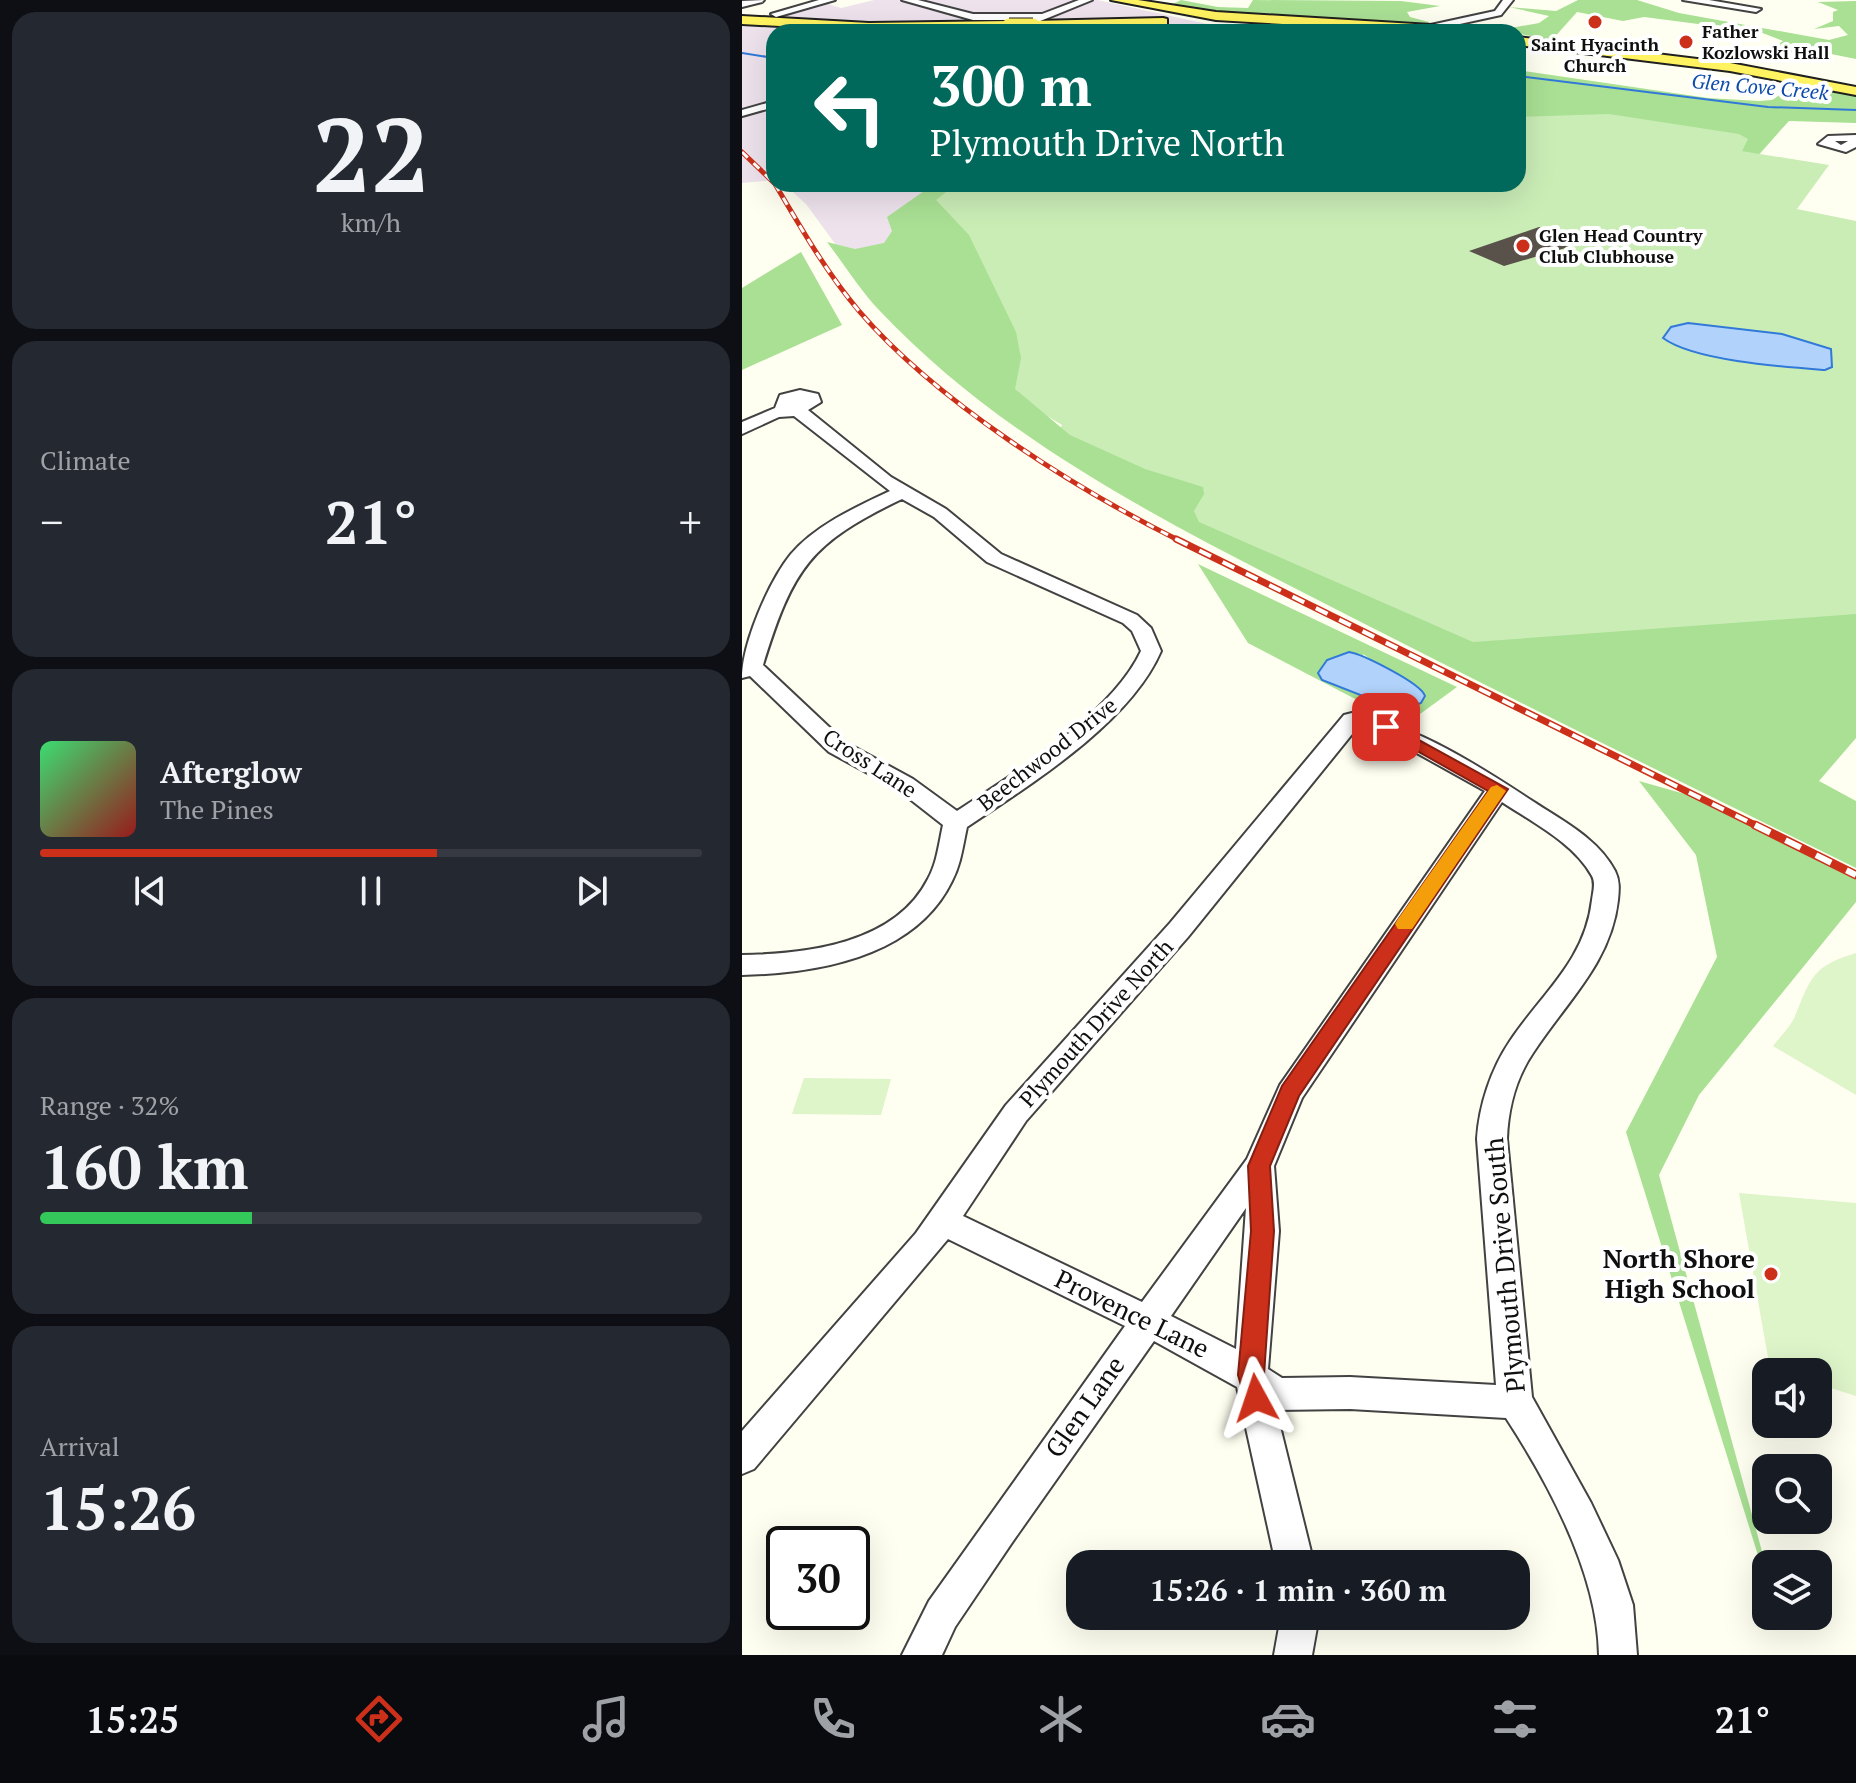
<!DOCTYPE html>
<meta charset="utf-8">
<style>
:root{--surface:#171b24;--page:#242831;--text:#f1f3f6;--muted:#9ea1a6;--line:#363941;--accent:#cc301a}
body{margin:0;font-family:"PT Serif",serif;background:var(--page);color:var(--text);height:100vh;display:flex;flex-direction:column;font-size:30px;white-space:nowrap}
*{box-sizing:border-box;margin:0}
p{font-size:26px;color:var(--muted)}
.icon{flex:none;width:44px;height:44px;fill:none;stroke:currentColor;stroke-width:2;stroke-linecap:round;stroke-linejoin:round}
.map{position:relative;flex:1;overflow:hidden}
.sheet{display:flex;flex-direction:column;gap:12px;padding:12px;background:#0d0f14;width:742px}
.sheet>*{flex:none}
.top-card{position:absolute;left:24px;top:24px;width:760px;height:168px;border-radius:24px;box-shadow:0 8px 32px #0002;background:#00695c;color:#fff;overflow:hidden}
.tools{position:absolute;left:1010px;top:1358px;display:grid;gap:16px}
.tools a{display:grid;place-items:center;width:80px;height:80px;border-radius:16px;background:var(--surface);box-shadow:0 8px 32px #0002;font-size:40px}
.speed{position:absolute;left:24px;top:1526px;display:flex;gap:16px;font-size:40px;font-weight:700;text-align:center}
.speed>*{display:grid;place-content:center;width:104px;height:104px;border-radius:50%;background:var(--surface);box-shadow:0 8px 32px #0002;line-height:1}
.speed .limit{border:4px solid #111;border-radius:12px;background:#fff;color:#111}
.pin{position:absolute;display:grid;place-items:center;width:68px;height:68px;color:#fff;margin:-34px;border-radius:16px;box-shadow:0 4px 12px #0006}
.me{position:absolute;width:88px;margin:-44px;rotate:355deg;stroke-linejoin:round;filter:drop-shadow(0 0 6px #0008)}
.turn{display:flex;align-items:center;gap:28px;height:168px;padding:0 32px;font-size:36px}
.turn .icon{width:104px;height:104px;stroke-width:2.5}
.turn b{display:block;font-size:56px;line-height:68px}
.big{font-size:60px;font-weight:600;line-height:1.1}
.sheet .card{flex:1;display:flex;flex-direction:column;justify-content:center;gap:12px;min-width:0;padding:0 28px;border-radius:24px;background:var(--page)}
.sheet .dial{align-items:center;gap:0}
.dial b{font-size:104px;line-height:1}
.song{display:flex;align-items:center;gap:24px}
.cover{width:96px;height:96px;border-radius:12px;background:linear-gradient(135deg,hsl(140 70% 55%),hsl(0 70% 35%))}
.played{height:8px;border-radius:4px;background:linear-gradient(90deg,var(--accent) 60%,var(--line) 60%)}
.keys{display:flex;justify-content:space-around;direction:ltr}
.heat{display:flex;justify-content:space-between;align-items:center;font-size:44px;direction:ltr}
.charge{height:12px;border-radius:6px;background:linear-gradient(90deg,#34c759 32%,var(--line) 0)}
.trip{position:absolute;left:324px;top:1550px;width:464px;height:80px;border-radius:24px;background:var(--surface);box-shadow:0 8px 32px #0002;font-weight:600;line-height:80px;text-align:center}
.tab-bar{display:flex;height:128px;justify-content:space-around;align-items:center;background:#090b0e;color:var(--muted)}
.tab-bar .icon{width:56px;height:56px}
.tab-bar .selected{color:var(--accent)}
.tab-bar b{font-size:36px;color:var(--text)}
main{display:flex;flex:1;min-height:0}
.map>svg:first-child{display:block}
</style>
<main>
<section class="sheet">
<div class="card dial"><b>22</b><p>km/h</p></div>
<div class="card"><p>Climate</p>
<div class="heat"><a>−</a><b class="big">21°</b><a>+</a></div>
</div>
<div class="card">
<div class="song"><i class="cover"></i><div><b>Afterglow</b><p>The Pines</p></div></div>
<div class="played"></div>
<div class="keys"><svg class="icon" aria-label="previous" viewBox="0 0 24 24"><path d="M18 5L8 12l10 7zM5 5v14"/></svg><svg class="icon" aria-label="pause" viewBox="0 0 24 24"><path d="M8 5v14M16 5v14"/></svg><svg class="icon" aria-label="next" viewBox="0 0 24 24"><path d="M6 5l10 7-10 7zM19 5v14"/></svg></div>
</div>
<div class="card"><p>Range · 32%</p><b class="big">160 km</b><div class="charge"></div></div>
<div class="card"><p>Arrival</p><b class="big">15:26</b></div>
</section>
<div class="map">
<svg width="1114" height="1655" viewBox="0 0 1114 1655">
<rect width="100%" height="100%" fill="#fffff1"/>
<path fill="#eee3ed" d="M 132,0 L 356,0 L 488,29 L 32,32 L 32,180 L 0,183 L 0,26 L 80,2 L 99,8 Z
M 42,184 L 197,184 L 186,243 L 107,263 L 64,204 Z"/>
<path fill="#caedb6" d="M 859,109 L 1035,134 L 1018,154 L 1087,165 L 1055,209 L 1114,221 L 1114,626 L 715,657 L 309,447 L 320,425 L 262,390 L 187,199 L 209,184 L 776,184 L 776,115 Z"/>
<path fill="#a9e094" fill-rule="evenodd" d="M 439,0 L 476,7 L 506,8 L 511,0 L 659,1 L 698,6 L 665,12 L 668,17 L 687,22 L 686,25 L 421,9 Z
M 836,0 L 895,0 L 937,13 L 1087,40 L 1106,35 L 1097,26 L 1072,29 L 1091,21 L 1091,12 L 1096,10 L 1076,2 L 1114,1 L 1114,59 L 1074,51 L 1021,54 L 1041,41 L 1018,32 L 902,17 L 881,21 L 835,12 L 810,40 L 757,30 L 797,23 L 807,16 L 767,7 L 814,11 Z
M 459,26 L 656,32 L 479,32 L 481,30 L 463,28 L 267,32 Z
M 776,70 L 966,98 L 1017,101 L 1030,100 L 1058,82 L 1114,92 L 1114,123 L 1047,121 L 1017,154 L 1000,151 L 1006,139 L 997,134 L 867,114 L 776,117 Z
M 192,184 L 214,184 L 194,200 L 227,235 L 274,332 L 279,358 L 273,389 L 328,435 L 403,469 L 461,487 L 462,494 L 452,511 L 457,522 L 731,642 L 1114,614 L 1114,738 L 1077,781 L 1114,801 L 1114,868 C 946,785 777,703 611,618 C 444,532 268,449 137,310 C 118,290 102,264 85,242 L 113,249 L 142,243 L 150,231 L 145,217 Z
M 59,252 L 100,325 L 0,370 L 0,288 Z
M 456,564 L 715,687 L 663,725 L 506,643 ZM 621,654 L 647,672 L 640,705 L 627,698 Z
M 897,781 L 957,798 L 1114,876 L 1114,902 L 957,1095 L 917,1175 L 1024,1566 L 1024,1581 L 884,1132 L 975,957 L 954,855 Z"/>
<path fill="#def4c9" d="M 1114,953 L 1114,1095 L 1031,1046 C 1038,1037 1049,1026 1053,1016 C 1069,977 1071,966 1114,953 Z
M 62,1078 L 149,1079 L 139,1115 L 50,1114 Z
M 997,1193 L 1114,1203 L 1114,1396 L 1076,1384 L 1076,1372 L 1028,1369 Z"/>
<path fill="#b1d3fb" stroke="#3179d9" stroke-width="2" d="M 946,323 L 1040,334 L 1089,349 L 1090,367 L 1083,370 C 1043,367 952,361 921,338 L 929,327 Z
M 607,652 C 620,654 679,683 683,696 L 679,703 L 659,711 L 580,680 L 576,673 L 585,660 Z"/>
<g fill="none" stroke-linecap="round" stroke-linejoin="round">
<path stroke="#3179d9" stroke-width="2" d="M 0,53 L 32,58
M 776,76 L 1026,107 L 1114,110"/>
</g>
<path fill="#59524a" d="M 797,227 L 828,239 L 817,243 L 827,247 L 762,266 L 727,251 Z"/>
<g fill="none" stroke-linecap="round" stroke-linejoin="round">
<defs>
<path id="minor" d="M 22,0 L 20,2 L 0,7 L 0,1 Z
M 77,0 L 93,0 L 34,17 L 29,14 Z
M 160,0 L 176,0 L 231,14 L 300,14 L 337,0 L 350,0 L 286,26 L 281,23 L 286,20 L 231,20 Z
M 761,0 L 771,0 L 759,15 L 681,32 L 684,26 L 753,11 Z
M 941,0 L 967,0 L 1019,9 L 1014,12 Z
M 32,101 L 32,107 L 0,116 L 0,110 Z
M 1114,135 L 1114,147 L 1104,152 L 1076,144 L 1086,136 ZM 1093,141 L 1106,141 L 1099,145 Z
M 58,390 L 76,394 L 79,402 L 66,410 L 149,477 L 204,509 L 259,554 L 395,615 L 409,628 L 419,651 C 388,723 289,784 225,827 C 221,845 219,864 210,881 C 173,957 77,973 0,975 L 0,955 C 65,954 153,944 186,879 C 195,863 197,843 201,825 L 155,789 L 87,752 L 8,676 L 0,678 C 0,644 27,581 49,554 C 74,525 114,507 148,491 L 52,416 L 37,417 L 0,434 L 0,422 L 33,408 L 38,395 ZM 160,499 L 192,517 L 245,562 L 381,623 L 390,631 L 399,651 C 369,715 273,773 215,811 L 171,779 L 103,742 L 21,665 C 51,568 68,543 160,499 Z
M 610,713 C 678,727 737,766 795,804 C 823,822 857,840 873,871 C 878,881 877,890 876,900 C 869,963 824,1002 791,1053 C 774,1078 766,1109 765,1139 L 790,1397 L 849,1503 L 876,1560 L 891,1605 L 895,1655 L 857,1655 C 856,1575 807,1484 764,1418 L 608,1409 L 534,1410 L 572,1564 L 534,1564 L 495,1387 L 412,1341 L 269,1544 L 213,1627 L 200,1655 L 160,1655 L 187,1601 L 383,1326 L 206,1239 L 12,1469 L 0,1474 L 0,1431 L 174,1233 L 264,1105 L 428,923 L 602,715 ZM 615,728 L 637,732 L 743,791 L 538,1085 L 505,1159 L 400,1302 L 221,1216 L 284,1121 L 446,937 ZM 760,802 C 790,822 832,843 850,876 C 854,883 851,892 850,900 C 843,961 800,993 768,1041 C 749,1069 737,1106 735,1139 L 754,1385 L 608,1377 L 540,1378 L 526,1369 L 537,1231 L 532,1166 L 560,1098 ZM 504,1208 L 494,1349 L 429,1316 Z
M 539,1616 L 577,1616 L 570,1655 L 532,1655 Z"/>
<path id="major" d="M 369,0 L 396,0 L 474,12 L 739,28 L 745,32 L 679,32 L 474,20 Z
M 0,16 L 127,23 L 267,21 L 273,25 L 267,29 L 127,31 L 0,24 Z
M 421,18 L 425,19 L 425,25 L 291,29 L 285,25 L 291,21 Z
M 776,37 L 988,63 L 1114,87 L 1114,95 L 988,71 L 776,45 Z"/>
</defs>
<use href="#minor" stroke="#424242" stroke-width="4"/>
<use href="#major" stroke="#202020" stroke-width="4"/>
<use href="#minor" fill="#fff" fill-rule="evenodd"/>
<use href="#major" fill="#fff361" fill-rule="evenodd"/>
<defs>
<path id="rail-far2" d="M 0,152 L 32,183
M 33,184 C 59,228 84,272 117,311 C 194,401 332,488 438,541"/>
<path id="rail-far1" d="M 434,539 L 1017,827"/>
<path id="rail" d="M 1013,825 L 1114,875"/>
</defs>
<use href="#rail-far2" stroke="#cc301a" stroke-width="5"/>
<use href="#rail-far1" stroke="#cc301a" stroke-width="7"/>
<use href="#rail" stroke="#cc301a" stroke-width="9"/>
<use href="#rail-far2" stroke="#fff" stroke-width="3" stroke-dasharray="8" stroke-linecap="butt"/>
<use href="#rail-far1" stroke="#fff" stroke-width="4" stroke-dasharray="13" stroke-linecap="butt"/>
<use href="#rail" stroke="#fff" stroke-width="6" stroke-dasharray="17" stroke-linecap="butt"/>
<defs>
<path id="major-bridge" d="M 267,25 L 291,25"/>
</defs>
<use href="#major-bridge" stroke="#202020" stroke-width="15" stroke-linecap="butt"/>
<use href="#major-bridge" stroke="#fff361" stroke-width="13"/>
</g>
<path fill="#cc301a" stroke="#851f11" stroke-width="2" d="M 644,722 L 766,789 L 557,1096 L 528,1166 L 532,1231 L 522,1375 L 527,1398 L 523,1407 L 514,1411 L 505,1407 L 496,1375 L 509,1231 L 506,1166 L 540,1086 L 746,791 L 638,730 L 638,723 Z"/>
<path fill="#f59e0b" d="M 755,785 L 764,791 L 670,929 L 656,929 L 653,924 L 656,919 L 749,787 Z"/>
<g fill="#cc301a" stroke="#fff" stroke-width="3">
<circle cx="853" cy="22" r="8"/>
<circle cx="944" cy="42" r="8"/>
<circle cx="781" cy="246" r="8"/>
<circle cx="1029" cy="1274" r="8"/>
</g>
<g text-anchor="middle" stroke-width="8" stroke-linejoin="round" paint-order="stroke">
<g font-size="18" font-weight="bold" fill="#0f0f0f" stroke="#fff" text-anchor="start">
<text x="960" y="38">Father<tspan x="960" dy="21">Kozlowski Hall</tspan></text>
<text x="853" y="51" text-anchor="middle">Saint Hyacinth<tspan x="853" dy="21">Church</tspan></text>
<text x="797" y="242">Glen Head Country<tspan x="797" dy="21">Club Clubhouse</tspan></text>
</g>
<g font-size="20" font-style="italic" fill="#0c4bac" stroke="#fff">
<text transform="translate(1018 87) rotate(5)" y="7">Glen Cove Creek</text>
</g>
<g font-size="22" fill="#0f0f0f" stroke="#fff">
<text transform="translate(305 754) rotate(-38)" y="8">Beechwood Drive</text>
<text transform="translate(128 763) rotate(33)" y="8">Cross Lane</text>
<text transform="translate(354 1023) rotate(-48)" y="8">Plymouth Drive North</text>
</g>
<g font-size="26" font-weight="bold" fill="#0f0f0f" stroke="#fff" text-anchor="end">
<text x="1013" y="1268">North Shore<tspan x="1013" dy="30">High School</tspan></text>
</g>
<g font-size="26" fill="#0f0f0f" stroke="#fff">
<text transform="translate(763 1265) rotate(-95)" y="9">Plymouth Drive South</text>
<text transform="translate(390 1314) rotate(26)" y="9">Provence Lane</text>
<text transform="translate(343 1407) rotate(-55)" y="9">Glen Lane</text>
</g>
</g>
</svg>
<div class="tools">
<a><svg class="icon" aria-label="sound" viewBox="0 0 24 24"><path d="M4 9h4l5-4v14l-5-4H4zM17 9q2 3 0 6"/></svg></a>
<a><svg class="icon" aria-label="search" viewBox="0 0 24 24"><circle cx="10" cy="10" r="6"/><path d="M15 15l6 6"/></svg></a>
<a><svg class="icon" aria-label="layers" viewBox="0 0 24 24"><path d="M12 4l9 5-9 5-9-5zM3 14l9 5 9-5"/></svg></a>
</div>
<div class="speed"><div class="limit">30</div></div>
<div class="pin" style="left:644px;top:727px;background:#d93025"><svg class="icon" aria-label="arrive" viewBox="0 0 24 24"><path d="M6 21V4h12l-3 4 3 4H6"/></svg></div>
<svg class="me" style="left:514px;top:1398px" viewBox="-20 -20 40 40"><path d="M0-17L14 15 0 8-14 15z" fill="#cc301a" stroke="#fff" stroke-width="4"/></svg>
<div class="trip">15:26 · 1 min · 360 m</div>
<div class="top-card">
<div class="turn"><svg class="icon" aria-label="left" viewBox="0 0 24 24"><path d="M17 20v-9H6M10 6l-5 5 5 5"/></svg><div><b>300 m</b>Plymouth Drive North</div></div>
</div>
</div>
</main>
<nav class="tab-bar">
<b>15:25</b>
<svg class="icon selected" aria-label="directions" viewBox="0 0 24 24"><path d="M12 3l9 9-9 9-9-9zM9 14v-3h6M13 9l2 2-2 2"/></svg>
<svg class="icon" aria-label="music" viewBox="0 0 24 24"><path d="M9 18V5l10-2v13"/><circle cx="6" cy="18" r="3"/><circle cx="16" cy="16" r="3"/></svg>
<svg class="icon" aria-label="phone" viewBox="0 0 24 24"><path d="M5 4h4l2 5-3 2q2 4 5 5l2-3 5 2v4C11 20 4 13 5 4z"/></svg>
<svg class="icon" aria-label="climate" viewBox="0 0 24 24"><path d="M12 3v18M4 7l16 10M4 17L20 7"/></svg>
<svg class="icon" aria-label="car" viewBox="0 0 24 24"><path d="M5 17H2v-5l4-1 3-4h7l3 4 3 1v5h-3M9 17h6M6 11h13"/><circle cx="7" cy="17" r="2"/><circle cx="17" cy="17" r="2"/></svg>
<svg class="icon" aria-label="filters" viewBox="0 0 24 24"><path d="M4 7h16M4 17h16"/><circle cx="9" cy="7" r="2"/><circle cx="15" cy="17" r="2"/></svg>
<b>21°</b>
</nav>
